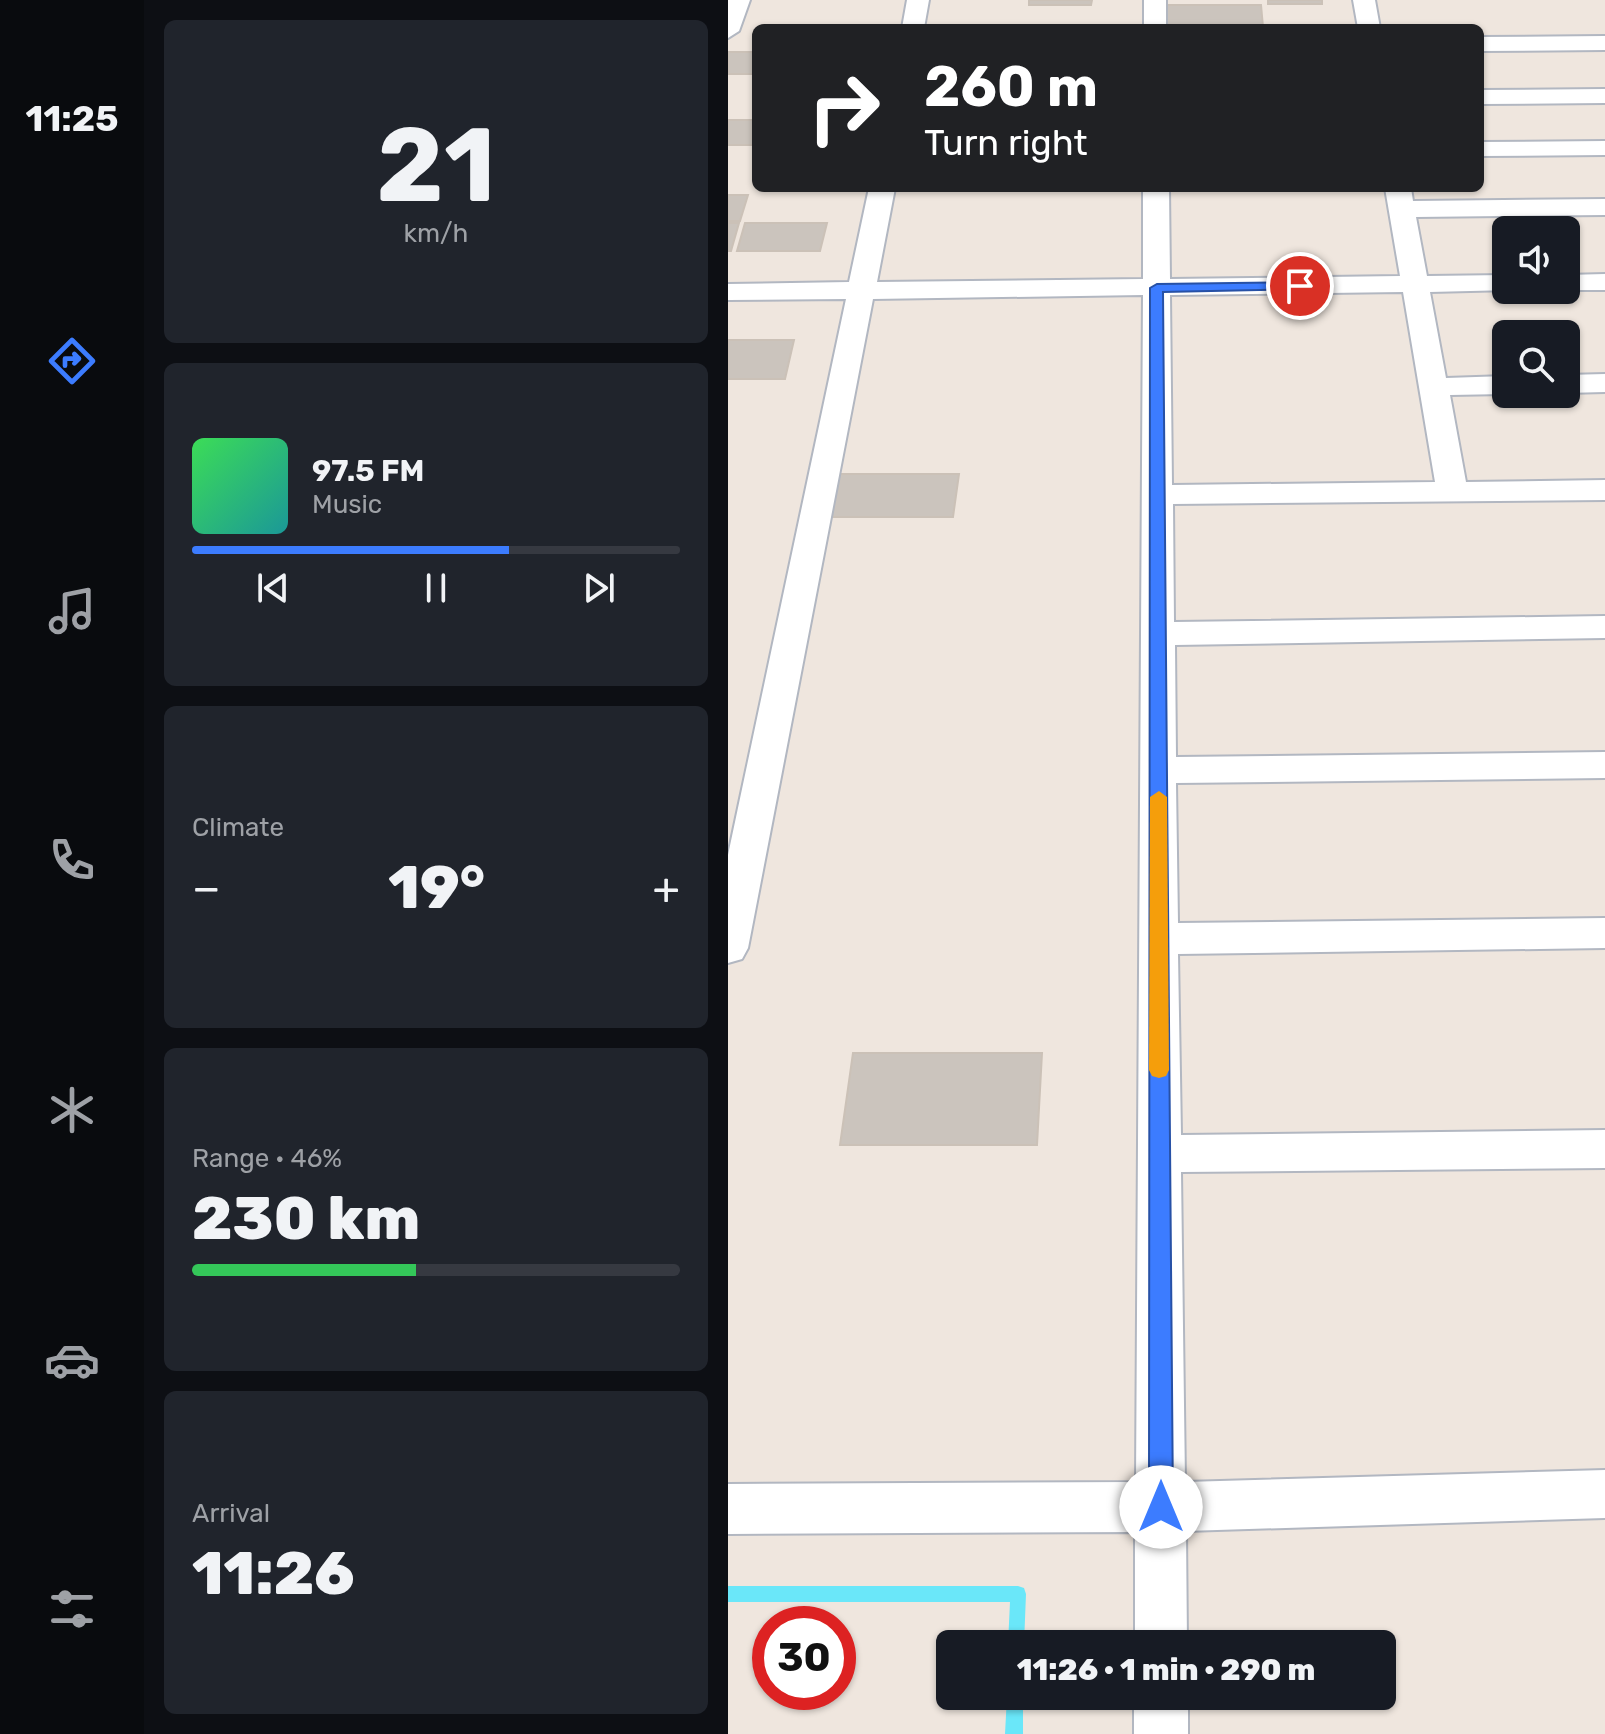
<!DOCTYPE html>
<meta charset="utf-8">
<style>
:root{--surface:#171b24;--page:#20242c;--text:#f1f3f6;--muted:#9ea1a6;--line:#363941;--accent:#3c7cff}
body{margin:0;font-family:Rubik,sans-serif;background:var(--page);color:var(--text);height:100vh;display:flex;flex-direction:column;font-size:30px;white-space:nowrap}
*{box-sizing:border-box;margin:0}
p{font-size:26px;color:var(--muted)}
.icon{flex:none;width:44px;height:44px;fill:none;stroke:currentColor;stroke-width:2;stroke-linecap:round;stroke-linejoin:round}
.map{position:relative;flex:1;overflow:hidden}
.drawer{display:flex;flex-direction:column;gap:20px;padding:20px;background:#0d0f14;width:584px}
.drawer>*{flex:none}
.top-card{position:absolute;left:24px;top:24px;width:732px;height:168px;border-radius:12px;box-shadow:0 2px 6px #0004;background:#202124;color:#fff;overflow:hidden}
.fabs{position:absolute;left:764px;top:216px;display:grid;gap:16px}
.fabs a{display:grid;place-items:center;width:88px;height:88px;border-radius:12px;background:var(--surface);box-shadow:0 2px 6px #0004;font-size:40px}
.speed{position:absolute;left:24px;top:1606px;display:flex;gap:16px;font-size:40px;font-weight:700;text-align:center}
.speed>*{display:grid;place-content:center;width:104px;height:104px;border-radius:50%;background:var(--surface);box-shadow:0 2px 6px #0004;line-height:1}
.speed .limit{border:12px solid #d22;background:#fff;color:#111}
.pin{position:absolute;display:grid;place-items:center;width:68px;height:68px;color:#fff;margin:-34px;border:4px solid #fff;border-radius:50%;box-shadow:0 2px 8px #0007}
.me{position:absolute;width:88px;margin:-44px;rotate:0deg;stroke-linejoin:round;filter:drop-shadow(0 0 6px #0008)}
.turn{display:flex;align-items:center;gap:28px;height:168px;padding:0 40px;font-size:36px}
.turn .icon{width:104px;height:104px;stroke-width:2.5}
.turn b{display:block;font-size:56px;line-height:68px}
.big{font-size:60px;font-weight:800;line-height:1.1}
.drawer .widget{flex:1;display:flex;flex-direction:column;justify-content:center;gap:12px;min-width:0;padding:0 28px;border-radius:12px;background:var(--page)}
.drawer .dial{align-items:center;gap:0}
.dial b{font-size:104px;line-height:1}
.song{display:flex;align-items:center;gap:24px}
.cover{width:96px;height:96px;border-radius:12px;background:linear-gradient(135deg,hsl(130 70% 55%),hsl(180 70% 35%))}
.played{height:8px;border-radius:4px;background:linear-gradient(90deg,var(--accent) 65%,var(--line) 65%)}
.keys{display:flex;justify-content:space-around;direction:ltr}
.heat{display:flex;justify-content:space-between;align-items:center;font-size:44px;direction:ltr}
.charge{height:12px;border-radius:6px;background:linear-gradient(90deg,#34c759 46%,var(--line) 0)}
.trip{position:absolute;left:208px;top:1630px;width:460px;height:80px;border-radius:12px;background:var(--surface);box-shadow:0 2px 6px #0004;font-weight:800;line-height:80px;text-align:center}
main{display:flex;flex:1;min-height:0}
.dock{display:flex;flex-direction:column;width:144px;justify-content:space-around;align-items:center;background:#090b0e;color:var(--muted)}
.dock .icon{width:56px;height:56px}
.dock .current{color:var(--accent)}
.dock b{font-size:36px;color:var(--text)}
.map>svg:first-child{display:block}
</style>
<main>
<nav class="dock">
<b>11:25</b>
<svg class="icon current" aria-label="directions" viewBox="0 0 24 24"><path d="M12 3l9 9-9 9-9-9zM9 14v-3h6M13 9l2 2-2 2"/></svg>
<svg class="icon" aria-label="music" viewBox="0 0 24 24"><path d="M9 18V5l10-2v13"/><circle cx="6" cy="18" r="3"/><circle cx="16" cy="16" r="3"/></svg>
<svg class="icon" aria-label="phone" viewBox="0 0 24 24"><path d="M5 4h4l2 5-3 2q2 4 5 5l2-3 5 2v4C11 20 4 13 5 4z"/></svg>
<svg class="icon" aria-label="climate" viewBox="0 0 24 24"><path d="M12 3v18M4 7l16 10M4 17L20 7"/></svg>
<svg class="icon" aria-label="car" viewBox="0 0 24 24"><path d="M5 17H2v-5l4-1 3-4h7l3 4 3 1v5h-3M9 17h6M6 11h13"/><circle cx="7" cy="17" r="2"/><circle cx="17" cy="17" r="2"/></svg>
<svg class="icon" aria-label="filters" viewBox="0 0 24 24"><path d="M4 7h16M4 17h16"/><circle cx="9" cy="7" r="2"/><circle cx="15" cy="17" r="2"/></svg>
</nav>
<section class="drawer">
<div class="widget dial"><b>21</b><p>km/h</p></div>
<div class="widget">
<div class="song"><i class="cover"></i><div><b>97.5 FM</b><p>Music</p></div></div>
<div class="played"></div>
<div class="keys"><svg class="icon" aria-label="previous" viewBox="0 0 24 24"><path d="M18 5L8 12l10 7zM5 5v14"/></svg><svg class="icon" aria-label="pause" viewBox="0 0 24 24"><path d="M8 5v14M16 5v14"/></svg><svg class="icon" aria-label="next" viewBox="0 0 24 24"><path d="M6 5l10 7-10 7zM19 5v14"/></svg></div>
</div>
<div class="widget"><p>Climate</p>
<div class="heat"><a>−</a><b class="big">19°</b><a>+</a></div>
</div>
<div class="widget"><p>Range · 46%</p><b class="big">230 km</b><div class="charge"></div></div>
<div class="widget"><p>Arrival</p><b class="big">11:26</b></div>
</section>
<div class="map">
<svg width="877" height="1734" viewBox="0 0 877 1734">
<rect width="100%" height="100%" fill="#efe6de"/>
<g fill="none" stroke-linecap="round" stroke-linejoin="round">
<path fill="#6ae7f9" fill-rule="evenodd" d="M 0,1586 L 290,1586 L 296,1588 L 298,1594 L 296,1644 L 280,1644 L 282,1602 L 0,1602 Z
M 279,1696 L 295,1696 L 295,1734 L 277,1734 Z"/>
</g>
<path fill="#cbc4bd" stroke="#cbc1b7" stroke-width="2" d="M 301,0 L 364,0 L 363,5 L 301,5 Z
M 540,0 L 594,0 L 594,4 L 540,4 Z
M 438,5 L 533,5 L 535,27 L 438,27 Z
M 0,52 L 28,52 L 28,74 L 0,74 Z
M 0,120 L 28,120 L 28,145 L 0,145 Z
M 0,195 L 20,195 L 12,221 L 0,221 Z
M 0,223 L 11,223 L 3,251 L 0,251 Z
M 17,223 L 99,223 L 92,251 L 9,251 Z
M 0,340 L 66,340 L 57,379 L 0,379 Z
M 104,474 L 231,474 L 225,517 L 95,517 Z
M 125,1053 L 314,1053 L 309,1145 L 112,1145 Z"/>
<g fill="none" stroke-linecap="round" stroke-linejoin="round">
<defs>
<path id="street" d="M 0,0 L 22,0 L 11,31 L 0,38 Z
M 179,0 L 201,0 L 196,28 L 174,28 Z
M 416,0 L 438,0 L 438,28 L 416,28 Z
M 625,0 L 647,0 L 652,28 L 630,28 Z
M 877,36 L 877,50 L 752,51 L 752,37 Z
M 877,89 L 877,103 L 752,104 L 752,90 Z
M 877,141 L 877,155 L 752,156 L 752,142 Z
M 141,188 L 167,188 L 149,282 L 415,279 L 415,188 L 441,188 L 442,279 L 672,276 L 657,188 L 683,188 L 685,201 L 877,199 L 877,215 L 688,217 L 699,276 L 778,275 L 778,290 L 783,290 L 702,292 L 718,378 L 778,376 L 778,394 L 722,395 L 738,482 L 877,480 L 877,500 L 445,504 L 446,622 L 877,616 L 877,638 L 447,645 L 448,757 L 877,752 L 877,778 L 448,783 L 450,923 L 877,918 L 877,948 L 450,954 L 453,1135 L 877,1130 L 877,1168 L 453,1172 L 457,1482 L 877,1470 L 877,1518 L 458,1531 L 459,1644 L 407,1644 L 407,1532 L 0,1534 L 0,1484 L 408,1482 L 415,295 L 145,299 L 20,948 L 14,959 L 0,963 L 0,855 L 118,299 L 0,300 L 0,284 L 121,282 ZM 675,292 L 707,482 L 444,485 L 442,295 Z
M 877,274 L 877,290 L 833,290 L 838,290 L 838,275 Z
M 877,374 L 877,392 L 838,393 L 838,375 Z
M 406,1696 L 460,1696 L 460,1734 L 406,1734 Z"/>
</defs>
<use href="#street" stroke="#b2b7c1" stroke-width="4"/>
<use href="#street" fill="#fff" fill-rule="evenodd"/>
</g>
<path fill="#3c7cff" stroke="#2751a6" stroke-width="2" d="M 572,282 L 579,286 L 577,289 L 435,292 L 445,1507 L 442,1516 L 433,1519 L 425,1516 L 421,1507 L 422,288 L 429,284 Z"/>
<path fill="#f59e0b" d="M 431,791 L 439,797 L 441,1070 L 438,1076 L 431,1078 L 424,1076 L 421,1070 L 422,797 Z"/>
</svg>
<div class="fabs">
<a><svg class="icon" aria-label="sound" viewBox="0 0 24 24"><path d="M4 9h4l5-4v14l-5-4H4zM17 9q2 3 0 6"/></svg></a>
<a><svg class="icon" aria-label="search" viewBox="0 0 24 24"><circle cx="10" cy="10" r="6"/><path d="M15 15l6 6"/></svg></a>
</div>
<div class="speed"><div class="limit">30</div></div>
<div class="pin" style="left:572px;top:286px;background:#d93025"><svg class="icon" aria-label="arrive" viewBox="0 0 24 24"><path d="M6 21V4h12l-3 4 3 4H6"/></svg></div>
<svg class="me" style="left:433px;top:1507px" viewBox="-20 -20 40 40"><circle r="19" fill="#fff"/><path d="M0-13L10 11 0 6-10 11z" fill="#3c7cff"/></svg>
<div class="trip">11:26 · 1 min · 290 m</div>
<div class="top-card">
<div class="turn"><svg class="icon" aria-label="right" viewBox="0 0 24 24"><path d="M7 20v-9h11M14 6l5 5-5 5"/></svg><div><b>260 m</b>Turn right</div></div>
</div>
</div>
</main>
